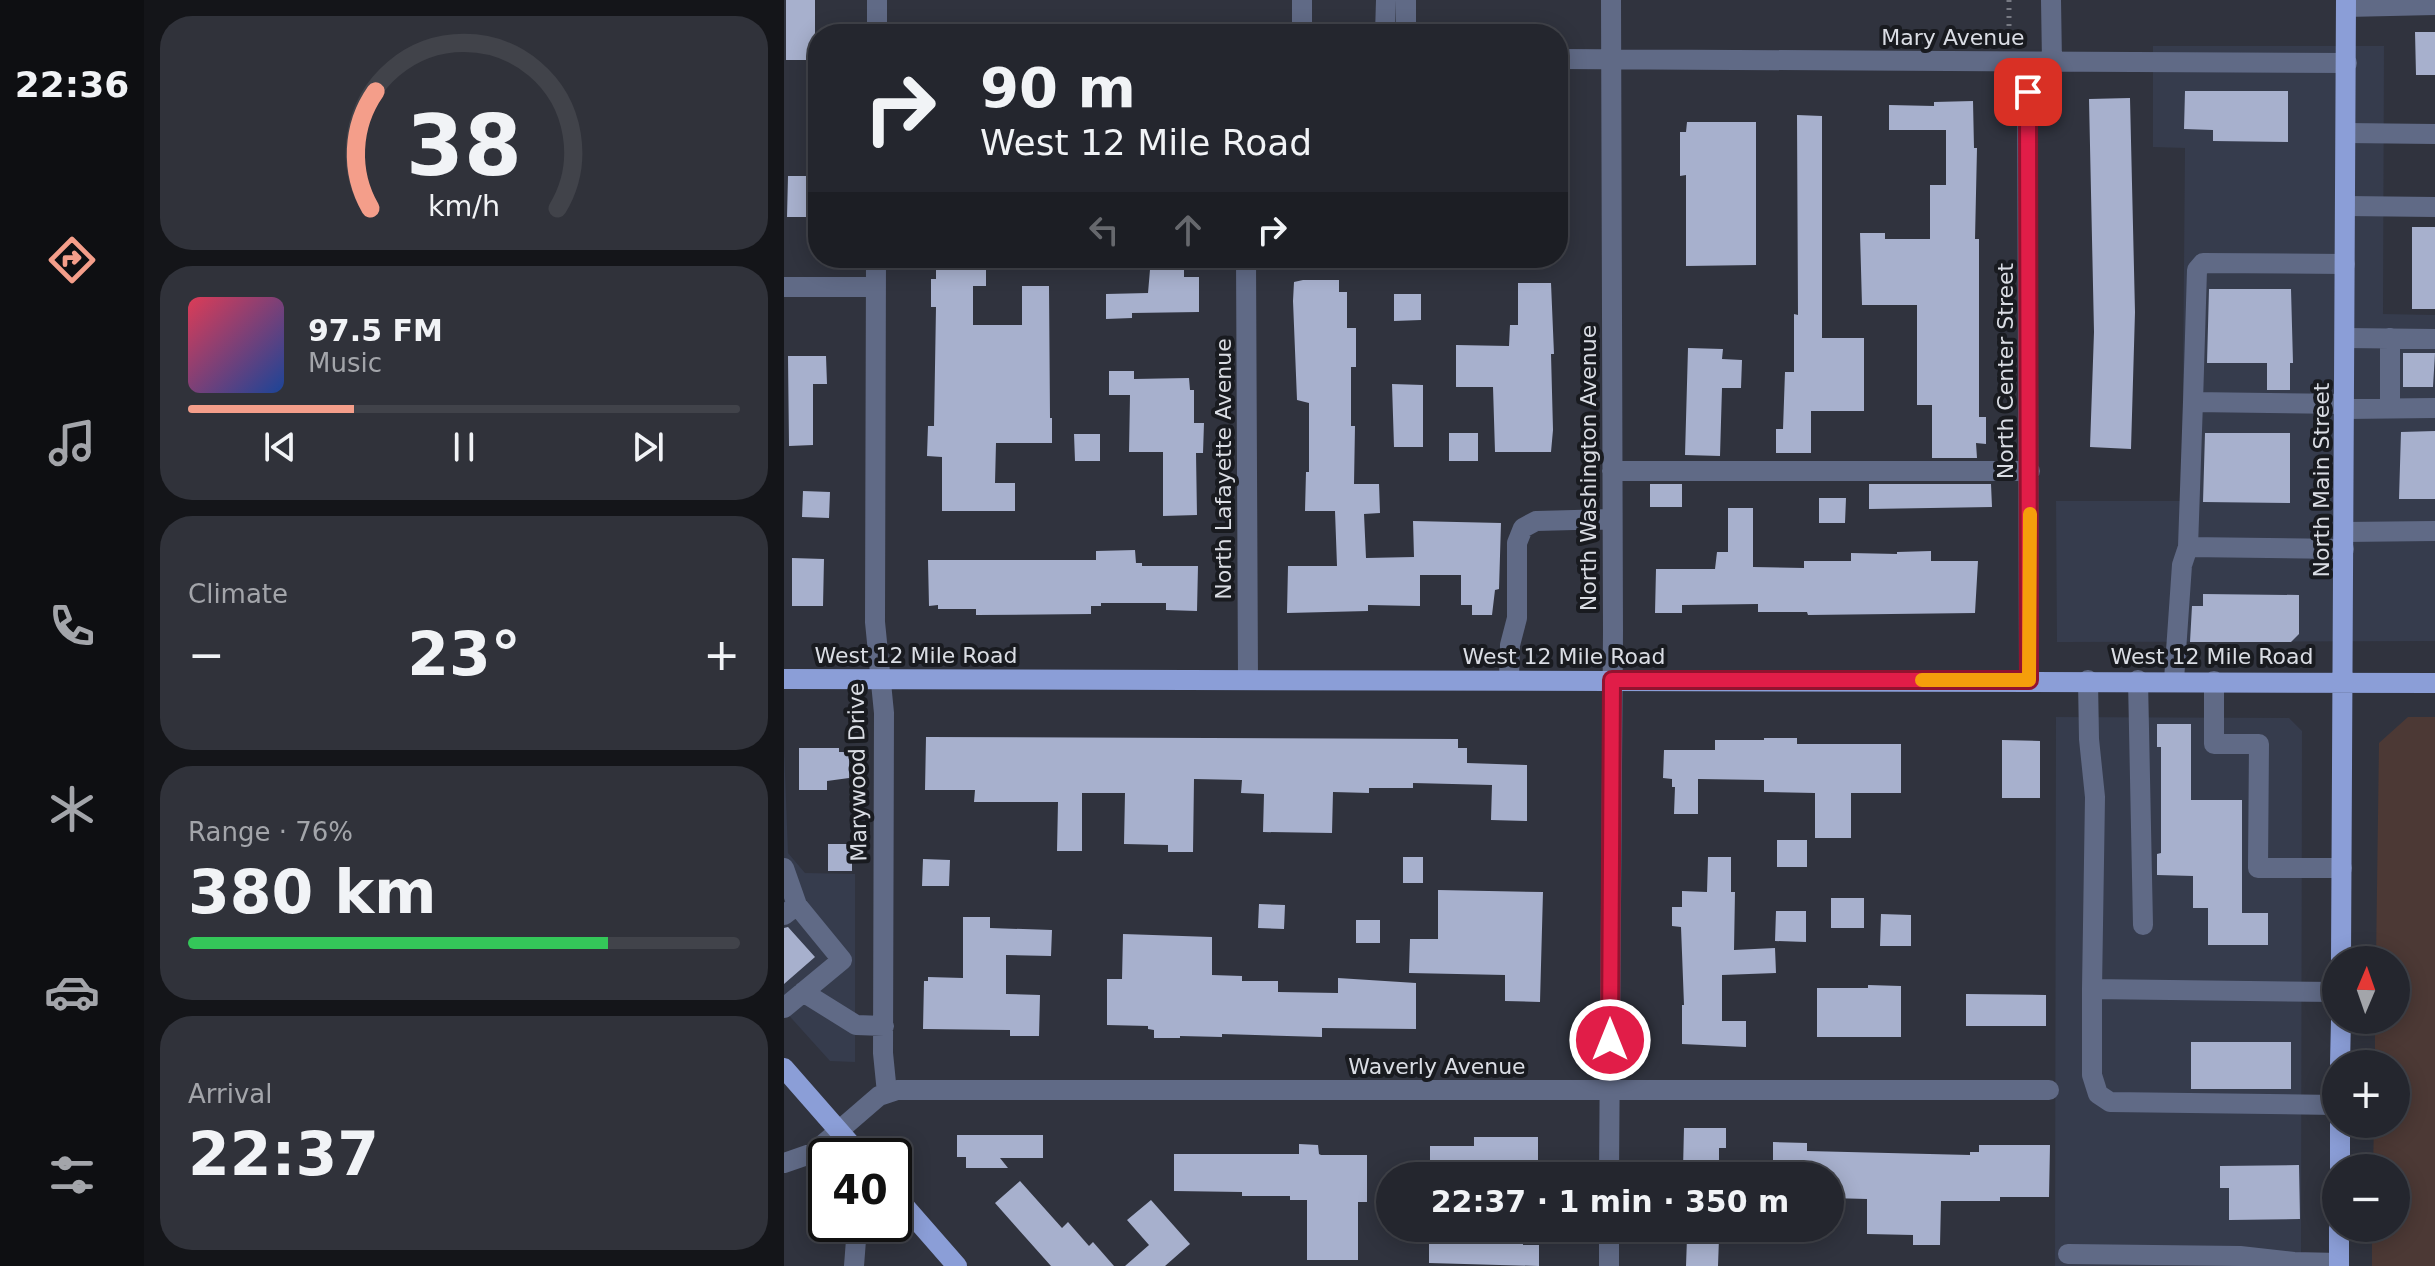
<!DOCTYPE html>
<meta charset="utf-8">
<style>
:root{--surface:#24262e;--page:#30323a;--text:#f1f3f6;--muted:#a3a5aa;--line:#41434a;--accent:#f49e8a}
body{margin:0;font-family:"DejaVu Sans",sans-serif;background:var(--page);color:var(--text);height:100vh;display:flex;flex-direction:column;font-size:30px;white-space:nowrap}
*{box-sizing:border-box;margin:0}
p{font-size:26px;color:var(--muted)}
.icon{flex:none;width:44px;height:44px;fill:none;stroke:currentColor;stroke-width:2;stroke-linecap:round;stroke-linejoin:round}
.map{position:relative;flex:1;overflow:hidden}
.side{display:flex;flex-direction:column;gap:16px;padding:16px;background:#141519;width:640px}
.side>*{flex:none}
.top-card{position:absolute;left:24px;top:24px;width:760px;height:244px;border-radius:32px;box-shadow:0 4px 20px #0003,0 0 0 2px var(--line);background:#24262e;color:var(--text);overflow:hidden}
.needle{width:52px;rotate:2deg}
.buttons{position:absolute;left:1538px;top:946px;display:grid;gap:16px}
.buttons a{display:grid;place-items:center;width:88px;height:88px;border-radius:50%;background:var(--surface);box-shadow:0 4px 20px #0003,0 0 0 2px var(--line);font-size:40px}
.speed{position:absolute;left:24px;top:1138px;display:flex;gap:16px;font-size:40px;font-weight:700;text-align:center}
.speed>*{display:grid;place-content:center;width:104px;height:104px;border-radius:50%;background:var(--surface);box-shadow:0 4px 20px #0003,0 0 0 2px var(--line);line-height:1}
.speed .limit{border:4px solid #111;border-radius:12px;background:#fff;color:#111}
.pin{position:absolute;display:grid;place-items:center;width:68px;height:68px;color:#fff;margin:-34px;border-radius:16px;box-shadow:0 4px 12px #0006}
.me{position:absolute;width:88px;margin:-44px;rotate:0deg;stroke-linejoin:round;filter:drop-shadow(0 0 6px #0008)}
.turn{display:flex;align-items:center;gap:28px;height:168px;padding:0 40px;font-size:36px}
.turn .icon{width:104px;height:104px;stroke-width:2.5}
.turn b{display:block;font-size:56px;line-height:68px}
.lanes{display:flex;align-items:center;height:76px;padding:0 40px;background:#0003;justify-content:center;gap:40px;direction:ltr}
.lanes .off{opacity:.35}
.big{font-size:60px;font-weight:800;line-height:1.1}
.side .tile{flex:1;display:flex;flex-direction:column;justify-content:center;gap:12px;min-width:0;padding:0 28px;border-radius:32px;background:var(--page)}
.side .dial{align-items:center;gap:0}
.dial svg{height:208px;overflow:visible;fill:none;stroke:var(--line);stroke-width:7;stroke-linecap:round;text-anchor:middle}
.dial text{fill:var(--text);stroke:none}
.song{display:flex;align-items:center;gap:24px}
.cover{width:96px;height:96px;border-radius:12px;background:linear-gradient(135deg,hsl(350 70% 55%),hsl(220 70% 35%))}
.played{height:8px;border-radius:4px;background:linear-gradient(90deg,var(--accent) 30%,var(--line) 30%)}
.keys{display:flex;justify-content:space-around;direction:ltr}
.heat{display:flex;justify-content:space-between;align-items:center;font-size:44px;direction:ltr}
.charge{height:12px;border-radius:6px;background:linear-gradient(90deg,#34c759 76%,var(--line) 0)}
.trip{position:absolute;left:592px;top:1162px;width:468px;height:80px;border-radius:40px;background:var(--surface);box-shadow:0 4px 20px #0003,0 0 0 2px var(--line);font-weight:800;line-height:80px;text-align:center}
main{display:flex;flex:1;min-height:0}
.menu{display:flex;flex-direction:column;width:144px;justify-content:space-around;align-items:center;background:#0e0f12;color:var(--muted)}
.menu .icon{width:56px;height:56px}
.menu .on{color:var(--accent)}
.menu b{font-size:36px;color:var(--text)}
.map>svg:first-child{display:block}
</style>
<main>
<nav class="menu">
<b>22:36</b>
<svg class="icon on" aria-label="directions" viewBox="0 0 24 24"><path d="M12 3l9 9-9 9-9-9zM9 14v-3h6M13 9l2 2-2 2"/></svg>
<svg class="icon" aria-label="music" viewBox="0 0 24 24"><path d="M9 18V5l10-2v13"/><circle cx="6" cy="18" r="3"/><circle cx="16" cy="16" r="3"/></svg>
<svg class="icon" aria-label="phone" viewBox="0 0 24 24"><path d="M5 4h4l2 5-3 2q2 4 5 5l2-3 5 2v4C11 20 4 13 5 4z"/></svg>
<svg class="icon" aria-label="climate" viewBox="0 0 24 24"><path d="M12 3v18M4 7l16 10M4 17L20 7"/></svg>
<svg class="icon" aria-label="car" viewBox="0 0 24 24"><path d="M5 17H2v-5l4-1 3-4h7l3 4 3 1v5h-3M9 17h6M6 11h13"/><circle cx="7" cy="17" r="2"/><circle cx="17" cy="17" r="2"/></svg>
<svg class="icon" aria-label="filters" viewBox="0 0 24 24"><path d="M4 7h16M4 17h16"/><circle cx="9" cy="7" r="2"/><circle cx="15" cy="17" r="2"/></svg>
</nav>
<section class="side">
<div class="tile dial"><svg viewBox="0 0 100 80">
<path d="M14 69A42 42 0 1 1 86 69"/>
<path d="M14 69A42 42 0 0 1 16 24" stroke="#f49e8a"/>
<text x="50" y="56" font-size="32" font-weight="700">38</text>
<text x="50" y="72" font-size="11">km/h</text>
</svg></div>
<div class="tile">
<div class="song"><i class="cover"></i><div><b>97.5 FM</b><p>Music</p></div></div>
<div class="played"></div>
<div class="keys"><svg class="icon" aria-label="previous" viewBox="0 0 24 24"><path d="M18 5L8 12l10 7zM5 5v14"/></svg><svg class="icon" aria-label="pause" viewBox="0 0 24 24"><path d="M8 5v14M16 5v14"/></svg><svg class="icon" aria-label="next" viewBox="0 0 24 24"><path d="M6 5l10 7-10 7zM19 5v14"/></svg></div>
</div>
<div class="tile"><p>Climate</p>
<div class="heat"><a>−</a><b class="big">23°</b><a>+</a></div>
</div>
<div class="tile"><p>Range · 76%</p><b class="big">380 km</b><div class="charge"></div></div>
<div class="tile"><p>Arrival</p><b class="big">22:37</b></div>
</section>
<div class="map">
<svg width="1651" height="1266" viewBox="0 0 1651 1266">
<rect width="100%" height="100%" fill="#30333e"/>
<path fill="#363c4d" d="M 1369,46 L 1600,46 L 1599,314 L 1651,315 L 1651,641 L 1273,642 L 1272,501 L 1398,501 L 1401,148 L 1369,147 Z
M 1272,717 L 1505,718 L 1518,731 L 1517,1266 L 1271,1266 Z
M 0,747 L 4,853 L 21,873 L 71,874 L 71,1062 L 46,1061 L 0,1010 Z"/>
<path fill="#4c3935" d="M 1624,717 L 1651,717 L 1651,1266 L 1588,1266 L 1588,1228 L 1612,1228 L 1612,1168 L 1589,1168 L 1590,1124 L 1612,1124 L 1612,1064 L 1591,1064 L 1591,1020 L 1612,1020 L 1612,960 L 1592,960 L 1595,743 Z"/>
<path fill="#a7b0cd" d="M 2,0 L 31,0 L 31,60 L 2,60 Z
M 1631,32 L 1651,32 L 1651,75 L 1632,75 Z
M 1401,91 L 1504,91 L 1504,142 L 1429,141 L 1429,130 L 1400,129 Z
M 1346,98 L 1351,312 L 1347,449 L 1306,447 L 1310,332 L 1305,99 Z
M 1189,101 L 1190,148 L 1193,148 L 1191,239 L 1195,239 L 1195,417 L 1202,417 L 1202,444 L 1192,443 L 1193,458 L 1148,458 L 1148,405 L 1133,405 L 1133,305 L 1078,305 L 1076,233 L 1101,233 L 1101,239 L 1146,239 L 1146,185 L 1162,185 L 1162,130 L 1105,130 L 1105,105 L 1150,106 L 1150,102 Z
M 1013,115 L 1038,116 L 1038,338 L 1080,338 L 1080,411 L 1027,411 L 1027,453 L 992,453 L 992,429 L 999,429 L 1001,372 L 1010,372 L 1010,314 L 1014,315 Z
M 903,122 L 972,122 L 972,265 L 902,266 L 902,175 L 896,176 L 896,132 L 902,132 Z
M 4,176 L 34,176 L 34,217 L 3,217 Z
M 1628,227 L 1651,227 L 1651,309 L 1628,309 Z
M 152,258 L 202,258 L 202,286 L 189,286 L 189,325 L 238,325 L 238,286 L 265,286 L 266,418 L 268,418 L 268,443 L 212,443 L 211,483 L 231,483 L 231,511 L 158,511 L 158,457 L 143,456 L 144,426 L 150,426 L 152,307 L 147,307 L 147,279 L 152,279 Z
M 367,258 L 400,258 L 400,277 L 415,277 L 415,312 L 348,313 L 348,318 L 322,319 L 322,294 L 364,293 Z
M 519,280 L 555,280 L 555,292 L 563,292 L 563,328 L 572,328 L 572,367 L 567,367 L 567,426 L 571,426 L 570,484 L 595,484 L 596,513 L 580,514 L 582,558 L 630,557 L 629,521 L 717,523 L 715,589 L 711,590 L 708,615 L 688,615 L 688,605 L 677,605 L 677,575 L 636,575 L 636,606 L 584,605 L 584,611 L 503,613 L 504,566 L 553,566 L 551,511 L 521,511 L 522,472 L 525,472 L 525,403 L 513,400 L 509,301 L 510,282 Z
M 734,283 L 767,283 L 770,354 L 767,354 L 769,430 L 767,452 L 711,452 L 709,387 L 672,387 L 672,345 L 725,346 L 726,325 L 734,325 Z
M 1425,289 L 1507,289 L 1509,363 L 1506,363 L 1506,390 L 1483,390 L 1483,363 L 1423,363 Z
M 610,294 L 637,294 L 637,320 L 610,321 Z
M 904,348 L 939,349 L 938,359 L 958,360 L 957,388 L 938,388 L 936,456 L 901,455 Z
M 1619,353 L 1651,353 L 1649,387 L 1619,387 Z
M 4,356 L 42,356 L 43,384 L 29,384 L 29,445 L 5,446 Z
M 325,371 L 350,371 L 350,379 L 405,378 L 406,390 L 410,390 L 410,423 L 420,423 L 419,453 L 412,453 L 413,515 L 379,516 L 379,452 L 345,452 L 346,395 L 325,395 Z
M 608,384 L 639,385 L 639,447 L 610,447 Z
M 1651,431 L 1651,499 L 1615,499 L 1617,432 Z
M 665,433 L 694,433 L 694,461 L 665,461 Z
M 1421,433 L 1506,433 L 1506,503 L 1419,502 Z
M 290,434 L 316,434 L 316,461 L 291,461 Z
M 866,484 L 898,484 L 898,507 L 866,507 Z
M 1085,484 L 1207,484 L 1208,507 L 1085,509 Z
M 19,491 L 46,492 L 45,518 L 18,517 Z
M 1035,498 L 1062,498 L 1061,523 L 1035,523 Z
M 944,508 L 969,508 L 969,567 L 1020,568 L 1020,561 L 1067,561 L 1067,553 L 1113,554 L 1113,552 L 1147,551 L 1147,561 L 1194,561 L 1191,613 L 1024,615 L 1023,612 L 974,612 L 974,604 L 898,605 L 898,613 L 871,613 L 872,569 L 931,569 L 933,552 L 944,552 Z
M 351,550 L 352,563 L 358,563 L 358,566 L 414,566 L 413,611 L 382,610 L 382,603 L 317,603 L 317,606 L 307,606 L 307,614 L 192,615 L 192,609 L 154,609 L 154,605 L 145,606 L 144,560 L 312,560 L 312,551 Z
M 8,558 L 40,559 L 39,606 L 8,606 Z
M 1419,594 L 1515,595 L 1515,634 L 1507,642 L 1406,642 L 1408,606 L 1419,606 Z
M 1373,724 L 1407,724 L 1407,800 L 1458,800 L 1458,913 L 1484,913 L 1484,945 L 1424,945 L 1424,908 L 1409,908 L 1409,876 L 1373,875 L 1373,854 L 1377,853 L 1377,747 L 1373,747 Z
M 142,737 L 674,739 L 674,748 L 683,748 L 683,763 L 743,765 L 743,821 L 707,820 L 708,785 L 629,783 L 629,788 L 585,788 L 585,793 L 549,792 L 548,833 L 479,832 L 480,794 L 457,793 L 458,780 L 410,779 L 409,852 L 384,852 L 384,845 L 340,844 L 341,793 L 298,793 L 298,851 L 273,851 L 274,802 L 190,802 L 191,790 L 141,790 Z
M 980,738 L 1013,738 L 1013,744 L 1117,744 L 1117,793 L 1067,793 L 1067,838 L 1031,838 L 1031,793 L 980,792 L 980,780 L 914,779 L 914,814 L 890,814 L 891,787 L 888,787 L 888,779 L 879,778 L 880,750 L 931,750 L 931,740 L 980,740 Z
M 1218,740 L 1256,741 L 1256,798 L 1218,798 Z
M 15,748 L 55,748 L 55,752 L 65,752 L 65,778 L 43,781 L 43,790 L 15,790 Z
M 993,840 L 1023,840 L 1023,867 L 993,867 Z
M 44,844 L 68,844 L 68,871 L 44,871 Z
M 619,857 L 639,857 L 639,883 L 619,883 Z
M 924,857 L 947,857 L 947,892 L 951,892 L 950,950 L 991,948 L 992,973 L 938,975 L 938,1021 L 962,1021 L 962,1047 L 898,1044 L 898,1005 L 900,1005 L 897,927 L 888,926 L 888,907 L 898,907 L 898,891 L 923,892 Z
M 139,859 L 166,860 L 165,886 L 138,886 Z
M 654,890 L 759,892 L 756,1002 L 721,1001 L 721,975 L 625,973 L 626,939 L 654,939 Z
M 1047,898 L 1080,898 L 1080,928 L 1047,928 Z
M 475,904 L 501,905 L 500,929 L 474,928 Z
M 992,911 L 1022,911 L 1022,942 L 991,941 Z
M 1097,914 L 1127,915 L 1127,946 L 1096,946 Z
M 179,917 L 206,917 L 206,928 L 268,930 L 267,956 L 222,955 L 222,994 L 256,995 L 255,1036 L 226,1036 L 226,1030 L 139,1029 L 140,981 L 144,981 L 144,977 L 179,978 Z
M 572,920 L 596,920 L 596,943 L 572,943 Z
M 4,927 L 31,957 L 0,984 L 0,928 Z
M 339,934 L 428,937 L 428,975 L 458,976 L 458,981 L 494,981 L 494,992 L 554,993 L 554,978 L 632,983 L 632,1029 L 538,1028 L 538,1037 L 438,1034 L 438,1037 L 396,1036 L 396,1038 L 370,1038 L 370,1030 L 364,1029 L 364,1026 L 323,1025 L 323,979 L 338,979 Z
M 1084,985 L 1117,986 L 1117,1037 L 1033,1037 L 1033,988 L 1084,988 Z
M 1182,994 L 1262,995 L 1262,1026 L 1182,1026 Z
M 1407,1042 L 1507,1042 L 1507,1089 L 1407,1089 Z
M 900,1128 L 942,1128 L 942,1148 L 935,1148 L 935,1170 L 899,1169 Z
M 173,1135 L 259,1135 L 259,1158 L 216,1158 L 224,1168 L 182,1168 L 182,1157 L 173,1157 Z
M 690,1137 L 754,1137 L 754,1173 L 646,1174 L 646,1146 L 690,1146 Z
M 989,1142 L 1023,1143 L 1023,1151 L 1186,1155 L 1186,1152 L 1195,1152 L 1195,1145 L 1266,1145 L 1265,1197 L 1216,1197 L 1216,1201 L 1157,1201 L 1156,1245 L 1129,1245 L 1129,1235 L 1083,1234 L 1083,1199 L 1046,1198 L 1046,1176 L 989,1175 Z
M 515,1144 L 534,1145 L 535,1154 L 537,1155 L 583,1155 L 583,1202 L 574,1202 L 574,1260 L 523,1260 L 523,1200 L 506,1200 L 506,1196 L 458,1196 L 458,1192 L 390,1191 L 390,1154 L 515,1154 Z
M 1515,1165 L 1516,1219 L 1445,1220 L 1445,1188 L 1436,1188 L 1436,1166 Z
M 236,1181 L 278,1228 L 284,1222 L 305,1246 L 309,1242 L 330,1266 L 267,1266 L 211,1203 Z
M 367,1200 L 406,1244 L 381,1266 L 341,1266 L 365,1245 L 343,1220 Z
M 707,1228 L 739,1228 L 739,1245 L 755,1245 L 755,1266 L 645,1263 L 645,1236 L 668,1236 L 668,1242 L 707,1241 Z
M 903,1238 L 935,1238 L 934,1266 L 902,1266 Z"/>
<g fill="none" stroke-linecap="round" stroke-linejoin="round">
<path stroke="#777a83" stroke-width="5" stroke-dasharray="2 6" stroke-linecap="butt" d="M 1225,34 L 1225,0"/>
<path stroke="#606a86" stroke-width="20" d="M 518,0 L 518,34
M 1267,0 L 1268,62
M 1562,7 L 1651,5
M 93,34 L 93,0
M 601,34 L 602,0
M 622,34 L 622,0
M 774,59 L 1563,63
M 1243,62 L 1245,680
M 1562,133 L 1651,134
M 1562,206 L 1651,207
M 92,258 L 91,622 L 100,713 L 99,1053 L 103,1093
M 462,258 L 464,679
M 0,287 L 92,287
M 1561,338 L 1651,339
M 1409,402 L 1413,270 L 1419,263 L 1561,264
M 1606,408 L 1606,338
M 1561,409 L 1651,408
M 828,471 L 1246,471
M 1560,532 L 1651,531
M 1404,547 L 1409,402 L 1561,404
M 725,679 L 726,645 L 733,618 L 733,543 L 739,528 L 752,521 L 828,519
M 1304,680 L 1305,739 L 1311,797 L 1308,989 L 1552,992
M 1354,680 L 1359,925
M 1390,680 L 1398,565 L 1404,547 L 1560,549
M 1430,681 L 1430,744 L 1475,744 L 1474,868 L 1558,868
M 0,868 L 13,905 L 0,915
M 1308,989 L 1308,1075 L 1314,1094 L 1326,1102 L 1552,1105
M 19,992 L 72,1025 L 100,1026
M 0,1008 L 58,960 L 13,905
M 0,1163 L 29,1153 L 95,1096 L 113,1090 L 1265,1090
M 825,1176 L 829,631 L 827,0
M 1284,1254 L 1456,1256 L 1510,1262 L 1555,1263
M 70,1266 L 72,1240 L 79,1224
M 825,1266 L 825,1228"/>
<path stroke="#8b9ed7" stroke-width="20" d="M 0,679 L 1651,683
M 1557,960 L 1562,0
M 1556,1064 L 1557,1020
M 0,1068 L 77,1156
M 1556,1168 L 1556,1124
M 110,1194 L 173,1266
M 1555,1266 L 1555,1228"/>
</g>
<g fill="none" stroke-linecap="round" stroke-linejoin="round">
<defs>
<path id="route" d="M 826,1040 L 828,680 L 1245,680 L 1244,92"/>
</defs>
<use href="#route" stroke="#92132f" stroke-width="20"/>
<use href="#route" stroke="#e11d48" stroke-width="14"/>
<path stroke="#f59e0b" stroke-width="14" d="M 1138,680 L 1245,680 L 1246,514"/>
</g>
<g text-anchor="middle" stroke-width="8" stroke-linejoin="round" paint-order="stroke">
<g font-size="22" fill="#dadde4" stroke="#191b20">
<text x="1169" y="45">Mary Avenue</text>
<text transform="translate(1221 371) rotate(-90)" y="8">North Center Street</text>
<text transform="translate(804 468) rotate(-90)" y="8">North Washington Avenue</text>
<text transform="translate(439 469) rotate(-90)" y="8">North Lafayette Avenue</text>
<text transform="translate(1537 480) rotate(-90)" y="8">North Main Street</text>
<text x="132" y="663">West 12 Mile Road</text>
<text x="780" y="664">West 12 Mile Road</text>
<text x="1428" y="664">West 12 Mile Road</text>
<text transform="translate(73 772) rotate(-91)" y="8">Marywood Drive</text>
<text x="653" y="1074">Waverly Avenue</text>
</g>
</g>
</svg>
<div class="buttons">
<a><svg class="needle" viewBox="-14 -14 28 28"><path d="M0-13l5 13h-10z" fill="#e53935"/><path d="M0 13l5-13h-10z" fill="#a3a5aa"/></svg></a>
<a>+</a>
<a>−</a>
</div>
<div class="speed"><div class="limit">40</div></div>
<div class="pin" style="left:1244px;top:92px;background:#d93025"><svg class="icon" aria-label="arrive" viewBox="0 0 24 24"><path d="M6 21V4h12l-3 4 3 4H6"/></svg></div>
<svg class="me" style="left:826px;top:1040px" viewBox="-20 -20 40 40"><circle r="17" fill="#e11d48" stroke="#fff" stroke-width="3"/><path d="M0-11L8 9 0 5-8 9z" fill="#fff"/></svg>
<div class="trip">22:37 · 1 min · 350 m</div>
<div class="top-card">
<div class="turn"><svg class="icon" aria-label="right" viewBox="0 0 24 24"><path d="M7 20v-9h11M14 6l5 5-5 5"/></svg><div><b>90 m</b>West 12 Mile Road</div></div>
<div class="lanes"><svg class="icon off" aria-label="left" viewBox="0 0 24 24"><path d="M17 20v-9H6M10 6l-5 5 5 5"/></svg><svg class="icon off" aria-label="ahead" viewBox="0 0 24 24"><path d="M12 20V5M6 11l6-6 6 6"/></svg><svg class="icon" aria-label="right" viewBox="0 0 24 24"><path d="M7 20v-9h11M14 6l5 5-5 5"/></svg></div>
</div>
</div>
</main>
